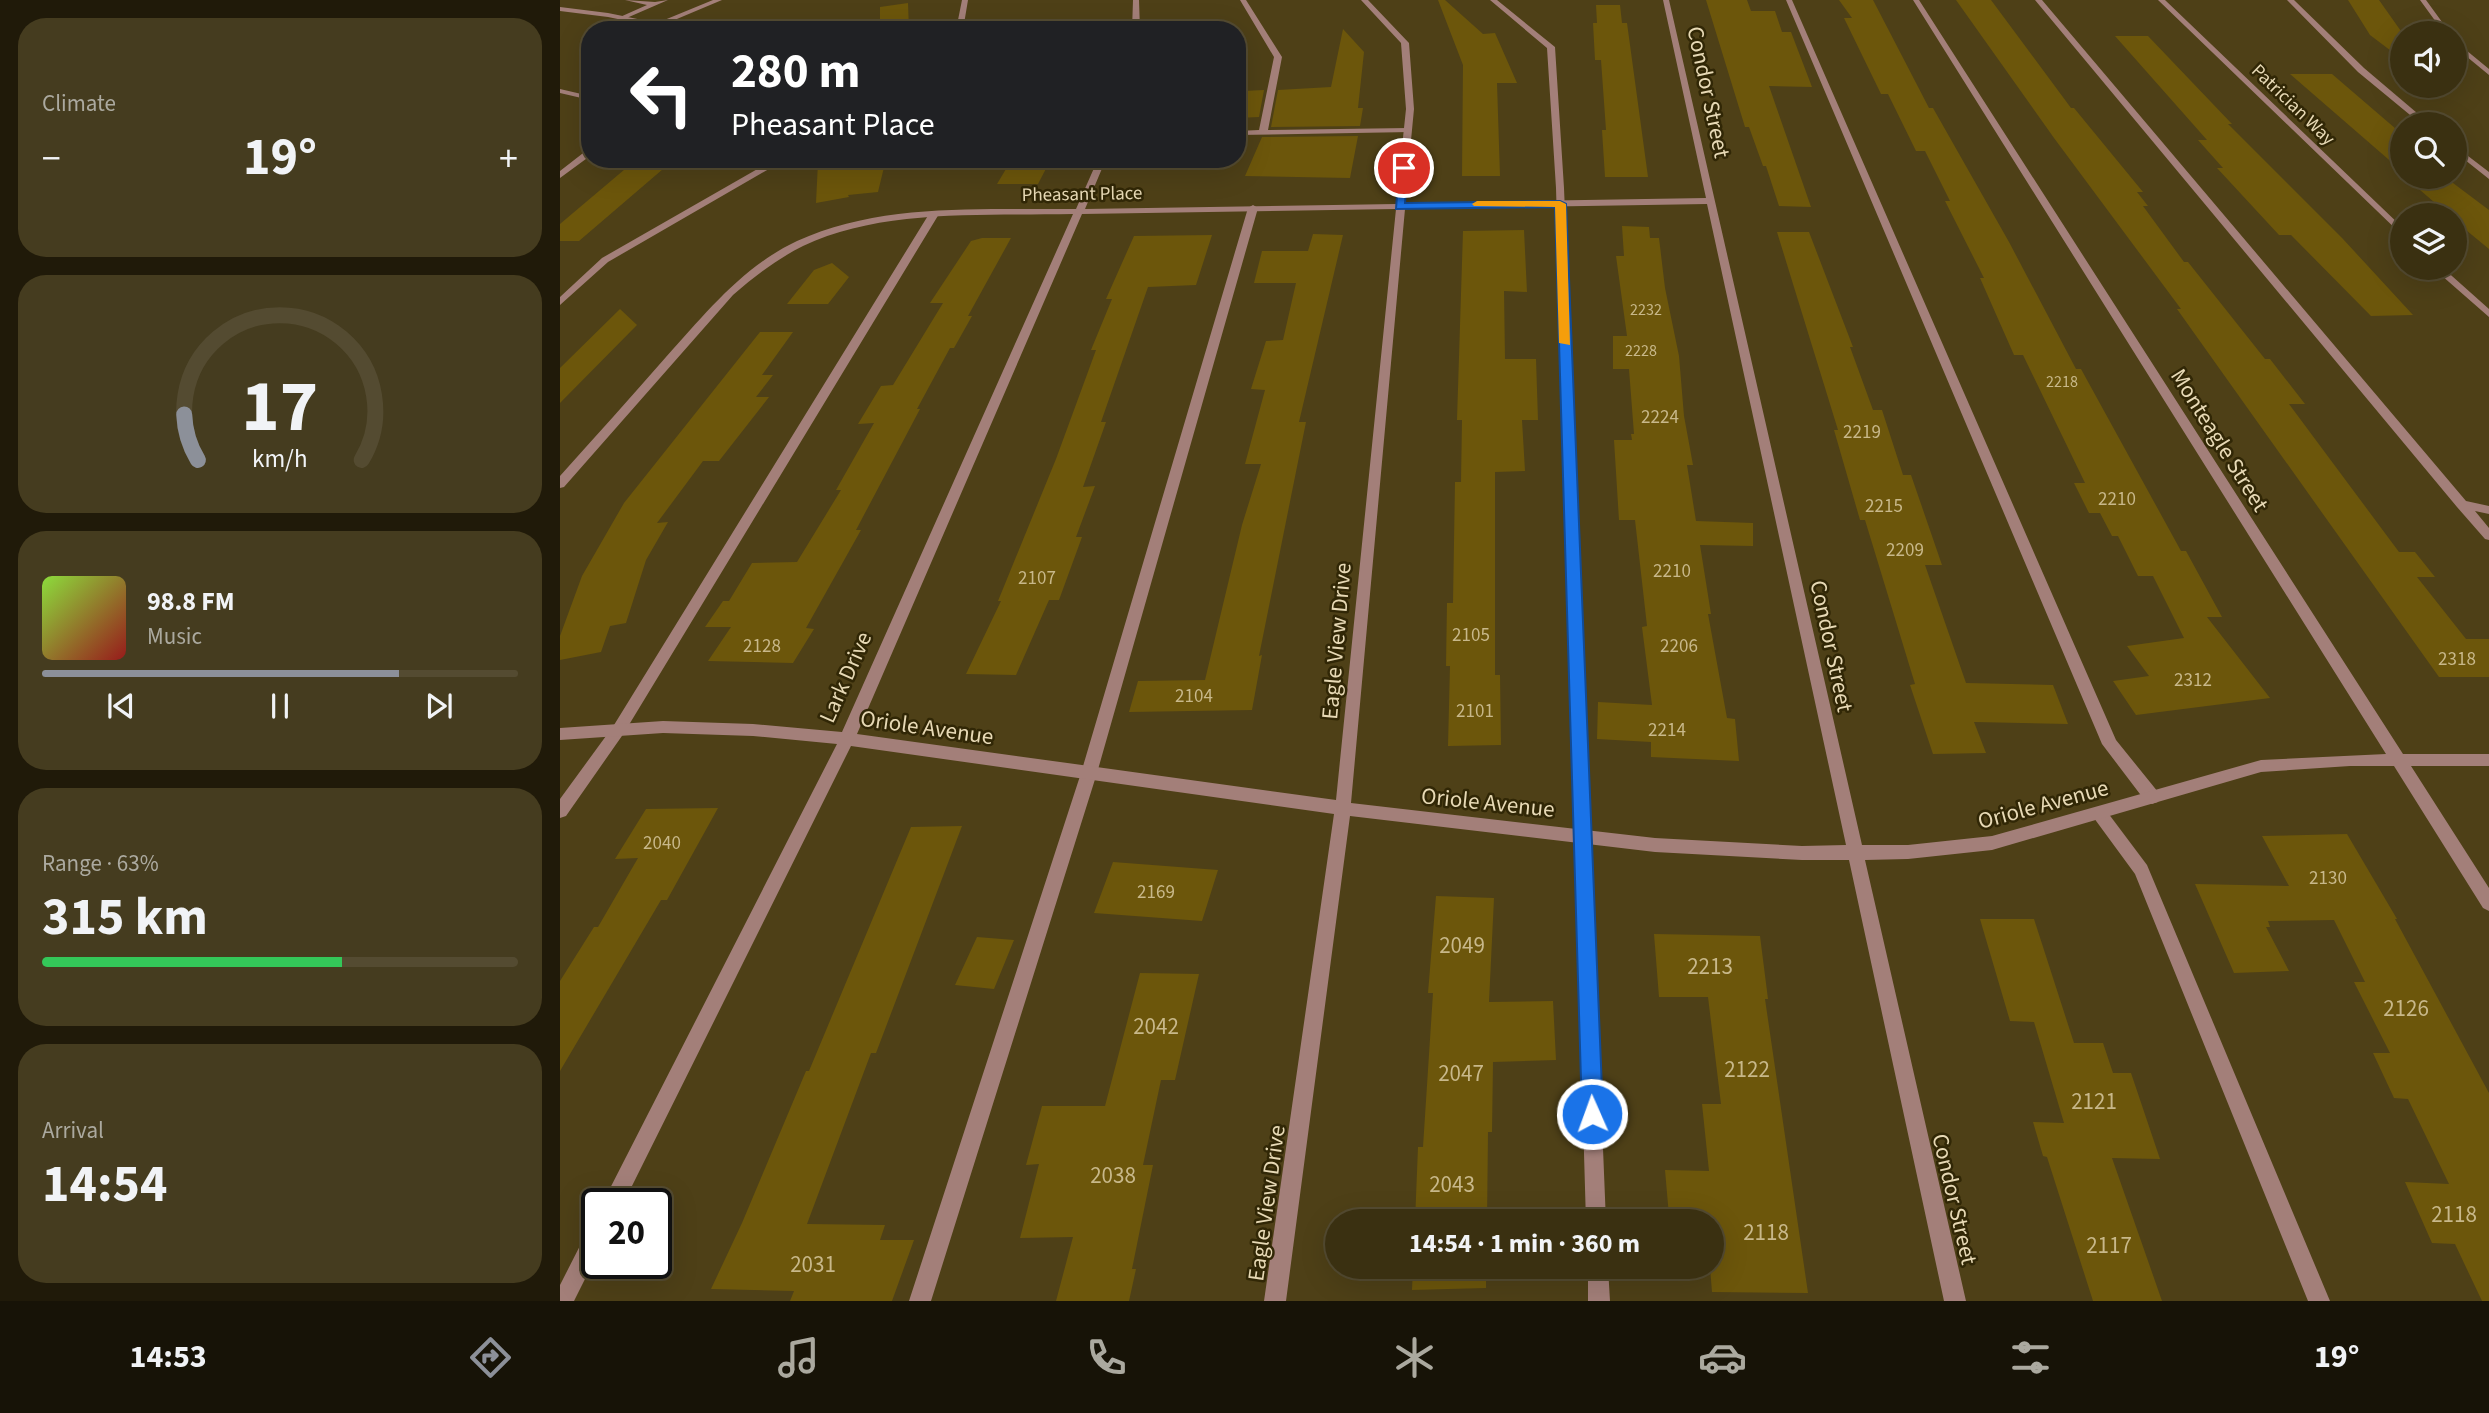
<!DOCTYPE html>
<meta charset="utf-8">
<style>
:root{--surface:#3a3011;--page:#453c1f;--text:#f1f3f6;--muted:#aba99f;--line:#544b31;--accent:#8c9099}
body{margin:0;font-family:"Source Sans 3",sans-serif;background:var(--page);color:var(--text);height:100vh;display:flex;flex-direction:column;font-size:26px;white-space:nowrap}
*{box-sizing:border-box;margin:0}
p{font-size:23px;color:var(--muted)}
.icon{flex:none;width:38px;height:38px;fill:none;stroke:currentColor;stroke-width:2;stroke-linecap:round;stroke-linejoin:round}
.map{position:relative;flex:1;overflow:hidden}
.panel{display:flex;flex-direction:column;gap:18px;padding:18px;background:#201a09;width:560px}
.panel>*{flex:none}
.guide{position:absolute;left:21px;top:21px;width:665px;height:147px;border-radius:28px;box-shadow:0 7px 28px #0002,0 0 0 2px var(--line);background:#202124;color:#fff;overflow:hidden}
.fabs{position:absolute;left:1830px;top:21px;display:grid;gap:14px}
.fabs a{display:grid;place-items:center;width:77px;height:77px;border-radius:50%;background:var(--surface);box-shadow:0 7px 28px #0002,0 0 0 2px var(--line);font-size:35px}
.speed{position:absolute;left:21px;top:1188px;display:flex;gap:14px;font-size:35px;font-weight:700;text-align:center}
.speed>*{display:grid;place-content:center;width:91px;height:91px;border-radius:50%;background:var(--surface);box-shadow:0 7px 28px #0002,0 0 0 2px var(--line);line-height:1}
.speed .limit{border:4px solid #111;border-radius:10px;background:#fff;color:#111}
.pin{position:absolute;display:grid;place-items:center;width:60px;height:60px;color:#fff;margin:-30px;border:4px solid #fff;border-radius:50%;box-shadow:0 2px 7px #0007}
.me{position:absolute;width:77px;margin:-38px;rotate:358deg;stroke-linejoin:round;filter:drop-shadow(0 0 5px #0008)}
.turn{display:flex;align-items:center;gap:24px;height:147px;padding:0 35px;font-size:32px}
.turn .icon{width:91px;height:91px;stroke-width:2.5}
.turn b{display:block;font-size:49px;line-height:60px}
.big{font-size:52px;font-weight:700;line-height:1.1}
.panel .card{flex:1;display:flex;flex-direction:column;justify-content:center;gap:10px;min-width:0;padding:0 24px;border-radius:28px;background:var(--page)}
.panel .dial{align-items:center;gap:0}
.dial svg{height:182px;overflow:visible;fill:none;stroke:var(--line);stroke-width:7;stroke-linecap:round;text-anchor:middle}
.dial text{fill:var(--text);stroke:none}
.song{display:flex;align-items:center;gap:21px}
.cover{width:84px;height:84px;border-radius:10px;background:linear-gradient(135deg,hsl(90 70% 55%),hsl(0 70% 35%))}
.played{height:7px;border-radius:4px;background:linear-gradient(90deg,var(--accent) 75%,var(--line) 75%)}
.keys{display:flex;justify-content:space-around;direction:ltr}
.heat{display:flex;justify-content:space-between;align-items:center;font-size:38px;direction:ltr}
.charge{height:10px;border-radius:5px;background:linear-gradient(90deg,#34c759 63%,var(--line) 0)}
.trip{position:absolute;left:765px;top:1209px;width:399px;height:70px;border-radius:35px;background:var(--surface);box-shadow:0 7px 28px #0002,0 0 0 2px var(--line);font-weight:700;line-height:70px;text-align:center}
.tab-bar{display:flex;height:112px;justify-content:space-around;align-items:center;background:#171307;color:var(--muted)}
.tab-bar .icon{width:49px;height:49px}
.tab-bar .on{color:var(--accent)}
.tab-bar b{font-size:32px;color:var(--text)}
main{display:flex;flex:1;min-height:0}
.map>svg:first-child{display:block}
</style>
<main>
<section class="panel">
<div class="card"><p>Climate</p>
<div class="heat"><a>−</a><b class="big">19°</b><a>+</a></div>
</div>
<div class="card dial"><svg viewBox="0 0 100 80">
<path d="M14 69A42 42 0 1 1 86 69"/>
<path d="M14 69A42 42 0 0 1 8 49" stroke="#8c9099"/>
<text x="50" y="56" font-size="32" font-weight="700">17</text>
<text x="50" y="72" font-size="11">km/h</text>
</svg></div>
<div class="card">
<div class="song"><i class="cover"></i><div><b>98.8 FM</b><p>Music</p></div></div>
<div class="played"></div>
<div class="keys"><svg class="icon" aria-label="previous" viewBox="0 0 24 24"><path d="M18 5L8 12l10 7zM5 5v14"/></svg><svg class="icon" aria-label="pause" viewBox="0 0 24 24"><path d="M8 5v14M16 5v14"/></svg><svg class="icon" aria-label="next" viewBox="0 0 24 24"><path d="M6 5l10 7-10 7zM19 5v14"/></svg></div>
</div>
<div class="card"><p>Range · 63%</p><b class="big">315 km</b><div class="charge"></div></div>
<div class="card"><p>Arrival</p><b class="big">14:54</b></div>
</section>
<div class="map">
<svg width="1929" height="1301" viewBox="0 0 1929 1301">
<rect width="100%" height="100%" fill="#4e4017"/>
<path fill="#6c560b" d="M 878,0 L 885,0 L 923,34 L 935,33 L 957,83 L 937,83 L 940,176 L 902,176 L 903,65 Z
M 1146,0 L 1187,0 L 1191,11 L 1215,11 L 1222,32 L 1231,32 L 1252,87 L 1209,86 L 1251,207 L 1219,206 L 1206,166 L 1203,166 L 1189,127 L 1185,127 Z
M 1279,0 L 1313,0 L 1369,108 L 1373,108 L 1449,242 L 1516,369 L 1521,369 L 1621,551 L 1626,551 L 1662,617 L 1647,617 L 1710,698 L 1576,715 L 1553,681 L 1589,676 L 1567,646 L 1624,638 L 1593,576 L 1578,576 L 1558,536 L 1552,536 L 1540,513 L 1529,513 L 1514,483 L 1525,483 L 1463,355 L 1454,355 L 1420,278 L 1424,278 L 1385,201 L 1390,201 L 1365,151 L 1356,151 L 1328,94 L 1321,94 L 1284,18 L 1292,18 Z
M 1396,0 L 1431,0 L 1511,108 L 1514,108 L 1583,192 L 1577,192 L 1588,206 L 1583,206 L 1624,262 L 1628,262 L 1705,359 L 1710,359 L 1745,404 L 1729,404 L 1839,552 L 1855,552 L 1875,577 L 1857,577 L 1906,639 L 1929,639 L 1929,677 L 1879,677 L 1617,309 L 1621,309 L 1494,138 Z
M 1788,0 L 1819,0 L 1843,34 L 1843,60 L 1810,35 Z
M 348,3 L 349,30 L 320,30 L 320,7 Z
M 1036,5 L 1060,5 L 1062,23 L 1067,23 L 1088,177 L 1045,177 L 1042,130 L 1046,130 L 1041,60 L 1035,60 L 1033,23 L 1037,23 Z
M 783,29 L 804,52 L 798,108 L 803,108 L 800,126 L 711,127 L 718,90 L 771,87 Z
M 1555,36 L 1588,36 L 1672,124 L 1668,124 L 1783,239 L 1853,315 L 1811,316 L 1731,235 L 1719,235 L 1657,168 L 1663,168 L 1638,140 L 1647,140 Z
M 1730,74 L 1772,74 L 1843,135 L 1843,172 Z
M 704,90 L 699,117 L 677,118 L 683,91 Z
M 798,136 L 790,178 L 685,176 L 702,137 Z
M 275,159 L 326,159 L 318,192 L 288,195 L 289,197 L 256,203 L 258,162 Z
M 452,159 L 491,159 L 478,184 L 437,184 Z
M 71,164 L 75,169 L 103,169 L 19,241 L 0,241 L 0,224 Z
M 1845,177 L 1885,177 L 1929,210 L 1929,249 L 1895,221 L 1895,215 L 1889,215 Z
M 1062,226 L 1089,227 L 1090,238 L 1099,238 L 1105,288 L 1119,356 L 1124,416 L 1133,465 L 1127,465 L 1136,521 L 1193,523 L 1193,546 L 1140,545 L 1151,614 L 1148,614 L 1167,718 L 1175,719 L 1179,761 L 1091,757 L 1091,742 L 1037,739 L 1038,702 L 1092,705 L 1082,627 L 1087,626 L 1075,520 L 1059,520 L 1054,440 L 1072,440 L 1071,434 L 1074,434 L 1069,369 L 1053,369 L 1053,336 L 1067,336 L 1056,256 L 1064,256 Z
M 964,230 L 967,292 L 944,291 L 945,359 L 976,359 L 978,420 L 962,420 L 965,471 L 935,472 L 935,675 L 940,675 L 941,745 L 888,746 L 890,666 L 886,666 L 887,603 L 893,603 L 895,482 L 901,482 L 902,420 L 897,420 L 903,231 Z
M 1217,232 L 1249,232 L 1293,347 L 1290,347 L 1313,410 L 1322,410 L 1343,475 L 1351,475 L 1382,565 L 1365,565 L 1406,683 L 1493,685 L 1508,724 L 1414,722 L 1426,753 L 1373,754 L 1350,685 L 1355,684 L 1305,520 L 1300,520 L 1274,430 L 1278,430 Z
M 753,234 L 783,235 L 739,422 L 746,422 L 699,656 L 702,655 L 692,710 L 569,712 L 578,681 L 645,680 L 682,525 L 701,464 L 685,464 L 705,390 L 691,389 L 706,341 L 723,340 L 736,283 L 694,283 L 702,251 L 748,251 Z
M 652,235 L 636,285 L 588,287 L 541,422 L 546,422 L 523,487 L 535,486 L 516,537 L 522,537 L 499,600 L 489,600 L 456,675 L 406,674 L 441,601 L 438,601 L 496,459 L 536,350 L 531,350 L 552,299 L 546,299 L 574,236 Z
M 422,238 L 451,238 L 408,316 L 412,316 L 394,348 L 390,348 L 357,409 L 360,409 L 296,530 L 301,530 L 246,628 L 254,629 L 233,663 L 148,661 L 171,627 L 145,627 L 163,601 L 169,601 L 192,563 L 237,562 L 281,490 L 276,490 L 314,423 L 298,424 L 321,386 L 333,385 L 383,303 L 370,303 L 411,241 Z
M 272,263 L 289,277 L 268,304 L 227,304 L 254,270 Z
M 60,309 L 77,325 L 0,403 L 0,368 Z
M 200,332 L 233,332 L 202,375 L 213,375 L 196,397 L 209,397 L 159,461 L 143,461 L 97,523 L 108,522 L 86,560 L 66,623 L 50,626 L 41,652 L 0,660 L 0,636 L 22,576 L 64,503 Z
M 158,808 L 107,900 L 101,900 L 0,1071 L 0,981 L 34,927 L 38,927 L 78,858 L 55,859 L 86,809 Z
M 402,826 L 316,1053 L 311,1053 L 247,1224 L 325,1225 L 320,1240 L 354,1240 L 332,1301 L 230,1301 L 234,1291 L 151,1289 L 182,1223 L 246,1071 L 249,1071 L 351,827 Z
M 1787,834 L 1837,919 L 1835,919 L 1929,1093 L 1929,1301 L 1922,1301 L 1895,1244 L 1872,1243 L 1845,1182 L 1889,1184 L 1848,1099 L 1834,1098 L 1813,1053 L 1830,1053 L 1794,982 L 1805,982 L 1774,920 L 1708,921 L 1710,927 L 1706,927 L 1729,971 L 1674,973 L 1635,884 L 1729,886 L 1702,836 Z
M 553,862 L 658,870 L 642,921 L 534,913 Z
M 876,896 L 934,898 L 929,1002 L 993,1001 L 996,1060 L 933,1062 L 932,1132 L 928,1132 L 927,1222 L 855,1222 L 858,1147 L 863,1147 L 873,993 L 868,993 Z
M 1420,919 L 1474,919 L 1514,1043 L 1543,1043 L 1553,1073 L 1571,1073 L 1600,1159 L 1552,1158 L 1602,1301 L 1533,1301 L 1487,1157 L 1483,1156 L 1473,1122 L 1504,1123 L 1474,1022 L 1450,1021 Z
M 1094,934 L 1200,936 L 1208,999 L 1205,999 L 1248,1293 L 1152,1292 L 1150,1267 L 1152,1216 L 1109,1216 L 1105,1170 L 1149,1171 L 1142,1104 L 1161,1104 L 1148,997 L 1099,997 Z
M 417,937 L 454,940 L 434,989 L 395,985 Z
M 580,973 L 639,974 L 615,1080 L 601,1080 L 583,1165 L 593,1165 L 572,1269 L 576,1269 L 569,1301 L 496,1301 L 513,1237 L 460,1238 L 479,1164 L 466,1165 L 482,1106 L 545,1106 Z
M 853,1267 L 926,1267 L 926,1288 L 852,1290 Z"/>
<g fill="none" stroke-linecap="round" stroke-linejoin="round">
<path fill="#a37f79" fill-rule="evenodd" d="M 65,0 L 95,2 L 108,0 L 62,20 L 60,17 L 87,5 Z
M 680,0 L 686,0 L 722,57 L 708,130 L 848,128 L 851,128 L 851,132 L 677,135 L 677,131 L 699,130 L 714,57 Z
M 930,0 L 937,0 L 995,47 L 1004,188 L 1046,1222 L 1026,1222 L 996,188 L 987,48 Z
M 1226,0 L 1232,0 L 1556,740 L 1598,792 L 1600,797 L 1598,802 L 1592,804 L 1586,802 L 1542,744 Z
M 1475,0 L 1482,0 L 1906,501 L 1929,506 L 1929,514 L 1915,511 L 1929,528 L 1929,540 L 1925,539 L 1897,507 Z
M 1727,0 L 1734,0 L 1804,68 L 1870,124 L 1861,124 L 1798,72 Z
M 0,89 L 30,96 L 30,100 L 0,93 Z
M 1895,146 L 1929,172 L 1929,179 L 1895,152 Z
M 215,159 L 226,159 L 48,262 L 0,305 L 0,297 L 42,258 Z
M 693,205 L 698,208 L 537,773 L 371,1301 L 349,1301 L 521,773 L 688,208 Z
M 374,211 L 379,214 L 64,733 L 6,816 L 0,818 L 0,799 L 54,725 L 369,214 Z
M 1539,807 L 1545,809 L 1587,865 L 1770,1301 L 1748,1301 L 1575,874 L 1531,814 L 1533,809 Z
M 1028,1267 L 1048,1267 L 1050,1301 L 1028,1301 Z"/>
<path fill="#a37f79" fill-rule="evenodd" d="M 153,0 L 162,0 L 105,24 L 126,30 L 111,30 L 48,17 L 0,11 L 0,7 L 48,13 L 97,23 Z
M 402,0 L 408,0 L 403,30 L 396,30 Z
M 573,0 L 579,0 L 580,30 L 572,30 Z
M 801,0 L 808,0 L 849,43 L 854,109 L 845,203 L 1146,198 L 1103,0 L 1109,0 L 1302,845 L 1348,845 L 1432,836 L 1701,760 L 1826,754 L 1353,0 L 1359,0 L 1843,754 L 1929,754 L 1929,766 L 1851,766 L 1929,888 L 1929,911 L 1923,908 L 1834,766 L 1790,766 L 1701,772 L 1432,850 L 1348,859 L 1305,860 L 1406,1301 L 1384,1301 L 1289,860 L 1242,860 L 1095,852 L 790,816 L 726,1301 L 704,1301 L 774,814 L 291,746 L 63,1204 L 42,1204 L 277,744 L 193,736 L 103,733 L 0,740 L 0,728 L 103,721 L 193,724 L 282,732 L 513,214 C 427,216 322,208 243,246 C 217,259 195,276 173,295 L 4,487 L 0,488 L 0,476 C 35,437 71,397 106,357 C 146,313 182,267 237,241 C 322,202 424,210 516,209 L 538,159 L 546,159 L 525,209 L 836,204 L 846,109 L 841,43 ZM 1147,204 L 1286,845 L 1242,846 L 1095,838 L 791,803 L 845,209 ZM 836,209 L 776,800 L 297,734 L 522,214 Z
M 1598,0 L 1605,0 L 1843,228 L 1843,236 Z
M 1860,0 L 1866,0 L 1890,33 L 1884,33 Z
M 1895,41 L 1929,69 L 1929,75 L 1895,47 Z
M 27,150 L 30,150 L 30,156 L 0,178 L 0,171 Z
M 1873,268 L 1883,268 L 1929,309 L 1929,317 Z
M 37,1223 L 37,1255 L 14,1301 L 0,1301 L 0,1285 L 30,1226 Z"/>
</g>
<path fill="#1a73e8" stroke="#114b97" stroke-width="2" d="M 844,165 L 848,168 L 845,203 L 1000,201 L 1006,204 L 1043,1114 L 1040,1122 L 1032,1125 L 1025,1122 L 1022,1114 L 995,207 L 836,209 L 839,168 Z"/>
<path fill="#f59e0b" d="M 917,201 L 1000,201 L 1006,204 L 1010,345 L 999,343 L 995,207 L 914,206 L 912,204 Z"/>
<g text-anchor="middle" stroke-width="5" stroke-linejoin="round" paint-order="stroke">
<g font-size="16" fill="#c8b88a">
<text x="1086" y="315">2232</text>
<text x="1081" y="356">2228</text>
<text x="1502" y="387">2218</text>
</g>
<g font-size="19" fill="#e7d9b5" stroke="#312706">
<text transform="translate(1734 104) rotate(44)" y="7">Patrician Way</text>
<text transform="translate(522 193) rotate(-1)" y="7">Pheasant Place</text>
</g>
<g font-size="19" fill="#c8b88a">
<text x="1100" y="423">2224</text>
<text x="1302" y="438">2219</text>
<text x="1557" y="505">2210</text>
<text x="1324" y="512">2215</text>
<text x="1345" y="556">2209</text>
<text x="1112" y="577">2210</text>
<text x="477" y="584">2107</text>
<text x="911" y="641">2105</text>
<text x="202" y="652">2128</text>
<text x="1119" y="652">2206</text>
<text x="1897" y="665">2318</text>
<text x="1633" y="686">2312</text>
<text x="634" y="702">2104</text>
<text x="915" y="717">2101</text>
<text x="1107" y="736">2214</text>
<text x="102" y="849">2040</text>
<text x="1768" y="884">2130</text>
<text x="596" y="898">2169</text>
</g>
<g font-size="23" fill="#e7d9b5" stroke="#312706">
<text transform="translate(1149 92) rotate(78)" y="8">Condor Street</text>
<text transform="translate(1660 440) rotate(58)" y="8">Monteagle Street</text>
<text transform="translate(776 641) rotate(-85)" y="8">Eagle View Drive</text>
<text transform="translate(1272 646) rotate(78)" y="8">Condor Street</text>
<text transform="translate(285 677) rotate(-66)" y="8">Lark Drive</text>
<text transform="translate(367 727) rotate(8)" y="8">Oriole Avenue</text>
<text transform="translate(928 802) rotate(6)" y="8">Oriole Avenue</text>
<text transform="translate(1483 804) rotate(-15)" y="8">Oriole Avenue</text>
<text transform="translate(1395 1199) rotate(77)" y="8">Condor Street</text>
<text transform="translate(706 1203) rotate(-82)" y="8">Eagle View Drive</text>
</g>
<g font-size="23" fill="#c8b88a">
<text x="902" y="953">2049</text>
<text x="1150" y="974">2213</text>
<text x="1846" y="1016">2126</text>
<text x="596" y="1034">2042</text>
<text x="1187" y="1077">2122</text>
<text x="901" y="1081">2047</text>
<text x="1534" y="1109">2121</text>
<text x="553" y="1183">2038</text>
<text x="892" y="1192">2043</text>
<text x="1894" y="1222">2118</text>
<text x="1206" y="1240">2118</text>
<text x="1549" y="1253">2117</text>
<text x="253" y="1272">2031</text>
</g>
</g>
</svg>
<div class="fabs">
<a><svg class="icon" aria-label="sound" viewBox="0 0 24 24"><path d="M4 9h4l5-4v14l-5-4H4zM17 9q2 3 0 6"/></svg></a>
<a><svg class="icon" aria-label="search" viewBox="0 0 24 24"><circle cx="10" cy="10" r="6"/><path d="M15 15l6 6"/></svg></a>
<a><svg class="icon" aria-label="layers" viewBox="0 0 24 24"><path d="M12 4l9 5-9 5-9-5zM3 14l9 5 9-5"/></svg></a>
</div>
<div class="speed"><div class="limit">20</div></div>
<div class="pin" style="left:844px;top:168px;background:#d93025"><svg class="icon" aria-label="arrive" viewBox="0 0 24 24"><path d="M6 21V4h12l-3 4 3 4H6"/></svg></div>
<svg class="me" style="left:1032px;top:1114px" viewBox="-20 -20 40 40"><circle r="17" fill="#1a73e8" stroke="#fff" stroke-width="3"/><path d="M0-11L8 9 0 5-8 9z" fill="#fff"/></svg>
<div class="trip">14:54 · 1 min · 360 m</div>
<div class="guide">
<div class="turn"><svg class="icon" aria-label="left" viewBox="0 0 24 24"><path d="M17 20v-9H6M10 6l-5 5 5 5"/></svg><div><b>280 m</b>Pheasant Place</div></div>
</div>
</div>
</main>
<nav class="tab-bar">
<b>14:53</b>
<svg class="icon on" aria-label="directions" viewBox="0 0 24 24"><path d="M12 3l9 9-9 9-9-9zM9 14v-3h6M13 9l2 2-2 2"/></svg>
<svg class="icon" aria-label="music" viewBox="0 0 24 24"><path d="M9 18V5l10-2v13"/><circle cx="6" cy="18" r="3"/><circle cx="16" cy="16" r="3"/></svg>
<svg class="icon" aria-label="phone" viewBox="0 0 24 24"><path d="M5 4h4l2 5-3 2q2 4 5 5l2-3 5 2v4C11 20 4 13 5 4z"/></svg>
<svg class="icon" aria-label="climate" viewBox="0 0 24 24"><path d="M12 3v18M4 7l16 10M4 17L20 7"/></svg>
<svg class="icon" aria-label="car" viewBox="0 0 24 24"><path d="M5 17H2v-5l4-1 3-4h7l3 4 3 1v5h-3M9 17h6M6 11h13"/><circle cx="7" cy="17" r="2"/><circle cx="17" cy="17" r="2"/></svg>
<svg class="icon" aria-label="filters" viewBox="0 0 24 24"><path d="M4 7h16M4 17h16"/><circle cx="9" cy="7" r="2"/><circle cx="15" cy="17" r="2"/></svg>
<b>19°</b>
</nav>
